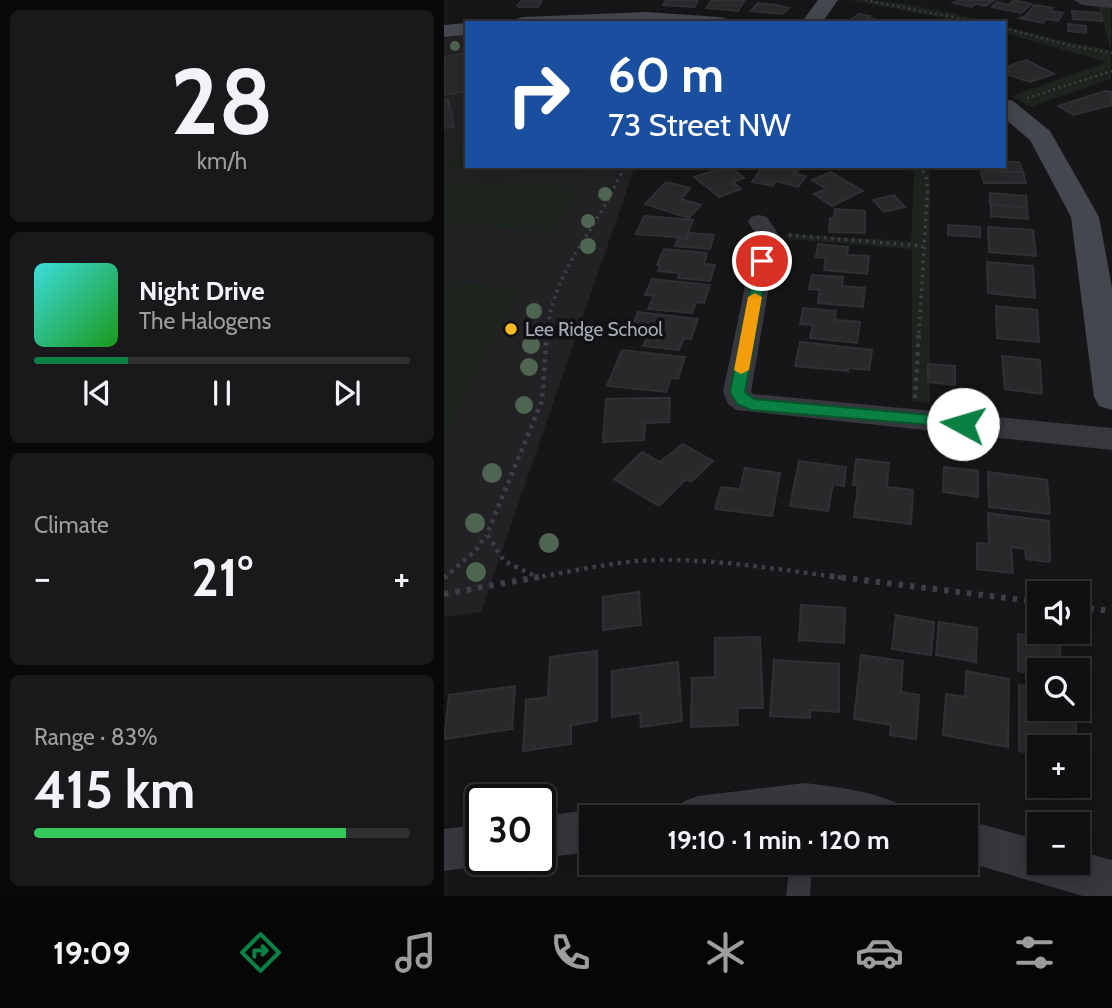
<!DOCTYPE html>
<meta charset="utf-8">
<style>
:root{--surface:#101012;--page:#19191b;--text:#f1f3f6;--muted:#9c9d9f;--line:#303032;--accent:#0b8043}
body{margin:0;font-family:Cabin,sans-serif;background:var(--page);color:var(--text);height:100vh;display:flex;flex-direction:column;font-size:26px;white-space:nowrap}
*{box-sizing:border-box;margin:0}
p{font-size:23px;color:var(--muted)}
.icon{flex:none;width:38px;height:38px;fill:none;stroke:currentColor;stroke-width:2;stroke-linecap:round;stroke-linejoin:round}
.map{position:relative;flex:1;overflow:hidden}
.panel{display:flex;flex-direction:column;gap:10px;padding:10px;background:#09090a;width:444px}
.panel>*{flex:none}
.top-card{position:absolute;left:21px;top:21px;width:541px;height:147px;border-radius:0px;box-shadow:0 4px 18px #0003,0 0 0 2px var(--line);background:#1a4fa0;color:#fff;overflow:hidden}
.buttons{position:absolute;left:583px;top:581px;display:grid;gap:14px}
.buttons a{display:grid;place-items:center;width:63px;height:63px;border-radius:0px;background:var(--surface);box-shadow:0 4px 18px #0003,0 0 0 2px var(--line);font-size:35px}
.speed{position:absolute;left:21px;top:784px;display:flex;gap:14px;font-size:35px;font-weight:700;text-align:center}
.speed>*{display:grid;place-content:center;width:91px;height:91px;border-radius:50%;background:var(--surface);box-shadow:0 4px 18px #0003,0 0 0 2px var(--line);line-height:1}
.speed .limit{border:4px solid #111;border-radius:10px;background:#fff;color:#111}
.pin{position:absolute;display:grid;place-items:center;width:60px;height:60px;color:#fff;margin:-30px;border:4px solid #fff;border-radius:50%;box-shadow:0 2px 7px #0007}
.me{position:absolute;width:77px;margin:-38px;rotate:276deg;stroke-linejoin:round;filter:drop-shadow(0 0 5px #0008)}
.turn{display:flex;align-items:center;gap:24px;height:147px;padding:0 28px;font-size:32px}
.turn .icon{width:91px;height:91px;stroke-width:2.5}
.turn b{display:block;font-size:49px;line-height:60px}
.big{font-size:52px;font-weight:700;line-height:1.1}
.panel .widget{flex:1;display:flex;flex-direction:column;justify-content:center;gap:10px;min-width:0;padding:0 24px;border-radius:10px;background:var(--page)}
.panel .dial{align-items:center;gap:0}
.dial b{font-size:91px;line-height:1}
.song{display:flex;align-items:center;gap:21px}
.cover{width:84px;height:84px;border-radius:10px;background:linear-gradient(135deg,hsl(180 70% 55%),hsl(120 70% 35%))}
.played{height:7px;border-radius:4px;background:linear-gradient(90deg,var(--accent) 25%,var(--line) 25%)}
.keys{display:flex;justify-content:space-around;direction:ltr}
.heat{display:flex;justify-content:space-between;align-items:center;font-size:38px;direction:ltr}
.charge{height:10px;border-radius:5px;background:linear-gradient(90deg,#34c759 83%,var(--line) 0)}
.trip{position:absolute;left:135px;top:805px;width:399px;height:70px;border-radius:0px;background:var(--surface);box-shadow:0 4px 18px #0003,0 0 0 2px var(--line);font-weight:700;line-height:70px;text-align:center}
.tab-bar{display:flex;height:112px;justify-content:space-around;align-items:center;background:#060607;color:var(--muted)}
.tab-bar .icon{width:49px;height:49px}
.tab-bar .active{color:var(--accent)}
.tab-bar b{font-size:32px;color:var(--text)}
main{display:flex;flex:1;min-height:0}
.map>svg:first-child{display:block}
</style>
<main>
<section class="panel">
<div class="widget dial"><b>28</b><p>km/h</p></div>
<div class="widget">
<div class="song"><i class="cover"></i><div><b>Night Drive</b><p>The Halogens</p></div></div>
<div class="played"></div>
<div class="keys"><svg class="icon" aria-label="previous" viewBox="0 0 24 24"><path d="M18 5L8 12l10 7zM5 5v14"/></svg><svg class="icon" aria-label="pause" viewBox="0 0 24 24"><path d="M8 5v14M16 5v14"/></svg><svg class="icon" aria-label="next" viewBox="0 0 24 24"><path d="M6 5l10 7-10 7zM19 5v14"/></svg></div>
</div>
<div class="widget"><p>Climate</p>
<div class="heat"><a>−</a><b class="big">21°</b><a>+</a></div>
</div>
<div class="widget"><p>Range · 83%</p><b class="big">415 km</b><div class="charge"></div></div>
</section>
<div class="map">
<svg width="668" height="896" viewBox="0 0 668 896">
<rect width="100%" height="100%" fill="#161618"/>
<path fill="#222225" d="M 23,35 L 23,166 L 191,166 L 37,612 L 0,617 L 0,38 Z"/>
<path fill="#1c241d" d="M 405,0 C 454,0 500,10 548,23 L 524,23 Z
M 654,5 L 667,5 L 667,79 L 586,107 L 567,96 L 663,62 L 560,33 L 560,26 L 614,40 L 667,50 Z
M 22,136 L 23,166 L 140,166 L 137,173 L 1,169 Z
M 459,166 L 484,166 L 486,170 L 486,403 L 468,401 L 468,249 L 343,239 L 343,234 L 467,241 L 470,174 Z
M 0,181 L 136,187 L 113,231 L 0,224 Z
M 0,282 L 78,287 L 0,440 Z"/>
<path fill="#29292c" stroke="#303034" stroke-width="2" d="M 79,0 L 98,0 L 94,7 L 75,7 L 73,5 Z
M 222,0 L 254,0 L 251,7 L 219,5 Z
M 268,0 L 301,0 L 294,11 L 262,8 Z
M 516,0 L 550,0 L 542,6 L 532,4 L 528,7 L 509,3 Z
M 570,0 L 587,4 L 577,13 L 548,7 L 553,2 L 565,5 Z
M 314,3 L 333,5 L 345,8 L 338,14 L 307,11 Z
M 590,5 L 609,8 L 607,11 L 619,13 L 614,21 L 602,19 L 599,23 L 576,18 L 582,16 Z
M 628,11 L 657,13 L 658,21 L 629,19 Z
M 415,14 L 426,16 L 424,18 L 439,21 L 402,23 Z
M 624,24 L 642,26 L 642,33 L 624,31 Z
M 23,53 L 23,91 L 0,95 L 0,57 Z
M 582,60 L 610,74 L 586,82 L 561,74 L 566,72 L 560,68 Z
M 661,91 L 668,92 L 668,105 L 630,115 L 614,106 Z
M 4,99 L 10,127 L 0,128 L 0,100 Z
M 560,162 L 575,162 L 579,172 L 537,171 L 536,166 L 560,166 Z
M 285,166 L 300,178 L 289,182 L 297,189 L 275,197 L 250,177 Z
M 319,166 L 354,171 L 351,174 L 362,176 L 354,187 L 332,181 L 329,186 L 308,182 Z
M 387,172 L 419,191 L 388,206 L 370,194 L 382,189 L 368,180 Z
M 537,172 L 579,172 L 582,183 L 540,183 Z
M 222,182 L 246,188 L 237,199 L 257,205 L 245,218 L 201,204 Z
M 546,193 L 582,196 L 583,208 L 546,204 Z
M 450,195 L 461,207 L 440,212 L 429,200 Z
M 547,204 L 583,208 L 584,219 L 547,216 Z
M 391,209 L 421,211 L 421,233 L 385,232 L 386,218 L 390,218 Z
M 200,216 L 249,220 L 242,238 L 192,234 Z
M 504,225 L 536,227 L 536,237 L 504,235 Z
M 544,227 L 589,230 L 592,256 L 545,252 Z
M 245,233 L 270,235 L 266,249 L 231,246 L 234,238 L 243,239 Z
M 374,244 L 404,247 L 403,255 L 425,256 L 423,274 L 380,270 L 382,258 L 372,257 Z
M 220,249 L 263,253 L 260,264 L 271,265 L 266,281 L 234,278 L 236,273 L 214,271 L 216,265 L 213,265 Z
M 543,262 L 589,266 L 591,298 L 544,293 Z
M 368,275 L 399,277 L 398,286 L 421,288 L 419,307 L 374,303 L 376,290 L 365,289 Z
M 208,279 L 266,285 L 260,303 L 252,302 L 248,313 L 204,309 L 210,296 L 201,295 Z
M 552,306 L 593,310 L 595,342 L 553,338 Z
M 359,308 L 392,311 L 391,320 L 416,322 L 413,343 L 366,338 L 369,325 L 356,324 Z
M 194,312 L 254,319 L 247,339 L 240,338 L 235,350 L 199,346 L 205,332 L 187,330 Z
M 356,342 L 428,350 L 425,370 L 404,368 L 404,371 L 351,366 Z
M 178,350 L 241,357 L 234,379 L 227,378 L 222,392 L 163,386 Z
M 558,356 L 596,360 L 598,394 L 561,389 Z
M 484,364 L 511,366 L 511,385 L 484,382 Z
M 205,398 L 226,398 L 225,422 L 201,423 L 200,440 L 159,442 L 162,399 Z
M 239,444 L 269,461 L 247,482 L 242,479 L 215,506 L 170,479 L 198,452 L 216,462 Z
M 412,459 L 445,463 L 443,487 L 469,490 L 467,524 L 410,517 L 414,485 L 409,485 Z
M 355,461 L 402,467 L 400,486 L 389,484 L 384,511 L 346,506 Z
M 500,467 L 534,471 L 534,497 L 499,492 Z
M 301,468 L 336,473 L 328,516 L 271,509 L 277,487 L 296,489 Z
M 544,472 L 603,480 L 606,514 L 545,507 Z
M 544,513 L 605,521 L 606,562 L 582,559 L 581,549 L 567,547 L 569,573 L 533,569 L 533,543 L 545,544 Z
M 195,592 L 197,625 L 159,630 L 159,597 Z
M 357,605 L 401,608 L 400,643 L 355,640 Z
M 452,615 L 490,622 L 487,655 L 448,649 Z
M 495,622 L 533,628 L 532,662 L 492,655 Z
M 574,634 L 616,641 L 617,670 L 595,670 L 595,709 L 633,709 L 631,747 L 595,747 L 595,755 L 575,751 L 575,685 L 590,688 L 590,674 L 574,671 Z
M 316,637 L 319,708 L 293,708 L 294,725 L 247,727 L 248,678 L 271,677 L 271,638 Z
M 153,651 L 153,721 L 127,725 L 127,744 L 79,751 L 82,700 L 104,697 L 106,657 Z
M 417,655 L 459,661 L 457,692 L 475,695 L 472,739 L 446,735 L 447,725 L 410,719 Z
M 330,660 L 395,664 L 395,712 L 366,710 L 366,718 L 326,716 Z
M 234,662 L 238,721 L 197,727 L 196,713 L 168,717 L 168,671 Z
M 522,671 L 565,679 L 564,747 L 499,735 L 502,694 L 521,697 Z
M 71,686 L 68,729 L 0,739 L 5,695 Z"/>
<g fill="none" stroke-linecap="round" stroke-linejoin="round">
<path stroke="#3d3f45" stroke-width="2.5" stroke-dasharray="2 3.5" stroke-linecap="butt" d="M 421,0 L 539,23
M 560,28 L 628,46 L 668,53
M 583,98 L 668,71"/>
<path stroke="#3d3f45" stroke-width="3.5" stroke-dasharray="2.5 4.5" stroke-linecap="butt" d="M 345,235 L 479,246
M 103,333 C 110,265 156,228 180,166
M 475,333 L 483,199 L 483,180 L 477,166"/>
<path stroke="#3d3f45" stroke-width="4.5" stroke-dasharray="3.5 5" stroke-linecap="butt" d="M 471,398 L 475,331
M 89,575 L 60,561 L 43,534 L 98,401 L 103,331
M 0,578 L 32,550 L 42,535
M 90,578 C 130,571 171,561 213,560 C 275,559 339,570 400,578"/>
<path stroke="#3d3f45" stroke-width="6" stroke-dasharray="4.5 7" stroke-linecap="butt" d="M 386,576 L 595,602
M 0,578 L 2,576
M 0,594 L 100,576
M 634,607 L 668,611"/>
<path fill="#37383e" fill-rule="evenodd" d="M 346,863 L 368,863 L 366,896 L 342,896 Z"/>
<path fill="#37383e" fill-rule="evenodd" d="M 630,0 L 668,0 L 668,8 L 638,5 Z
M 315,215 L 323,217 L 334,234 L 307,392 L 309,394 L 668,428 L 668,450 L 292,410 L 284,404 L 279,392 L 312,234 L 304,222 L 307,217 Z
M 361,783 C 392,787 421,790 451,802 L 457,817 L 233,817 L 239,802 L 254,796 Z
M 147,810 L 162,817 L 147,817 L 147,852 L 96,858 L 96,816 Z
M 522,820 L 595,840 L 595,863 L 634,863 L 634,851 L 668,860 L 668,896 L 639,896 L 522,862 Z
M 37,824 L 37,859 L 52,860 L 37,866 L 0,871 L 0,829 Z"/>
<path fill="#45474e" fill-rule="evenodd" d="M 374,0 L 394,0 L 378,23 L 357,23 Z
M 202,12 L 276,17 L 283,19 L 286,23 L 69,23 L 72,19 L 79,17 Z
M 23,23 L 23,35 L 0,37 L 0,25 Z
M 560,99 L 569,101 L 606,131 L 655,217 L 668,288 L 668,410 L 655,406 L 650,397 L 627,217 L 586,140 L 560,118 Z"/>
</g>
<g fill="#4f6551">
<circle cx="11" cy="46" r="5"/>
<circle cx="161" cy="194" r="7"/>
<circle cx="144" cy="221" r="7"/>
<circle cx="144" cy="246" r="8"/>
<circle cx="90" cy="311" r="8"/>
<circle cx="87" cy="345" r="9"/>
<circle cx="85" cy="367" r="9"/>
<circle cx="80" cy="405" r="9"/>
<circle cx="48" cy="473" r="10"/>
<circle cx="31" cy="523" r="10"/>
<circle cx="105" cy="543" r="10"/>
<circle cx="32" cy="572" r="10"/>
</g>
<path fill="#0b8043" stroke="#07532c" stroke-width="2" d="M 318,257 L 324,261 L 301,392 L 310,399 L 519,418 L 527,424 L 525,428 L 307,410 L 293,404 L 286,392 L 312,261 Z"/>
<path fill="#f59e0b" d="M 311,293 L 318,297 L 305,370 L 297,374 L 290,370 L 304,297 Z"/>
<circle fill="#ffba28" stroke="#111113" stroke-width="2.5" cx="67" cy="329" r="7"/>
<g text-anchor="middle" stroke-width="7" stroke-linejoin="round" paint-order="stroke">
<g font-size="19" fill="#a7acb9" stroke="#111113" text-anchor="start">
<text x="81" y="336">Lee Ridge School</text>
</g>
</g>
</svg>
<div class="buttons">
<a><svg class="icon" aria-label="sound" viewBox="0 0 24 24"><path d="M4 9h4l5-4v14l-5-4H4zM17 9q2 3 0 6"/></svg></a>
<a><svg class="icon" aria-label="search" viewBox="0 0 24 24"><circle cx="10" cy="10" r="6"/><path d="M15 15l6 6"/></svg></a>
<a>+</a>
<a>−</a>
</div>
<div class="speed"><div class="limit">30</div></div>
<div class="pin" style="left:318px;top:261px;background:#d93025"><svg class="icon" aria-label="arrive" viewBox="0 0 24 24"><path d="M6 21V4h12l-3 4 3 4H6"/></svg></div>
<svg class="me" style="left:519px;top:424px" viewBox="-20 -20 40 40"><circle r="19" fill="#fff"/><path d="M0-13L10 11 0 6-10 11z" fill="#0b8043"/></svg>
<div class="trip">19:10 · 1 min · 120 m</div>
<div class="top-card">
<div class="turn"><svg class="icon" aria-label="right" viewBox="0 0 24 24"><path d="M7 20v-9h11M14 6l5 5-5 5"/></svg><div><b>60 m</b>73 Street NW</div></div>
</div>
</div>
</main>
<nav class="tab-bar">
<b>19:09</b>
<svg class="icon active" aria-label="directions" viewBox="0 0 24 24"><path d="M12 3l9 9-9 9-9-9zM9 14v-3h6M13 9l2 2-2 2"/></svg>
<svg class="icon" aria-label="music" viewBox="0 0 24 24"><path d="M9 18V5l10-2v13"/><circle cx="6" cy="18" r="3"/><circle cx="16" cy="16" r="3"/></svg>
<svg class="icon" aria-label="phone" viewBox="0 0 24 24"><path d="M5 4h4l2 5-3 2q2 4 5 5l2-3 5 2v4C11 20 4 13 5 4z"/></svg>
<svg class="icon" aria-label="climate" viewBox="0 0 24 24"><path d="M12 3v18M4 7l16 10M4 17L20 7"/></svg>
<svg class="icon" aria-label="car" viewBox="0 0 24 24"><path d="M5 17H2v-5l4-1 3-4h7l3 4 3 1v5h-3M9 17h6M6 11h13"/><circle cx="7" cy="17" r="2"/><circle cx="17" cy="17" r="2"/></svg>
<svg class="icon" aria-label="filters" viewBox="0 0 24 24"><path d="M4 7h16M4 17h16"/><circle cx="9" cy="7" r="2"/><circle cx="15" cy="17" r="2"/></svg>
</nav>
